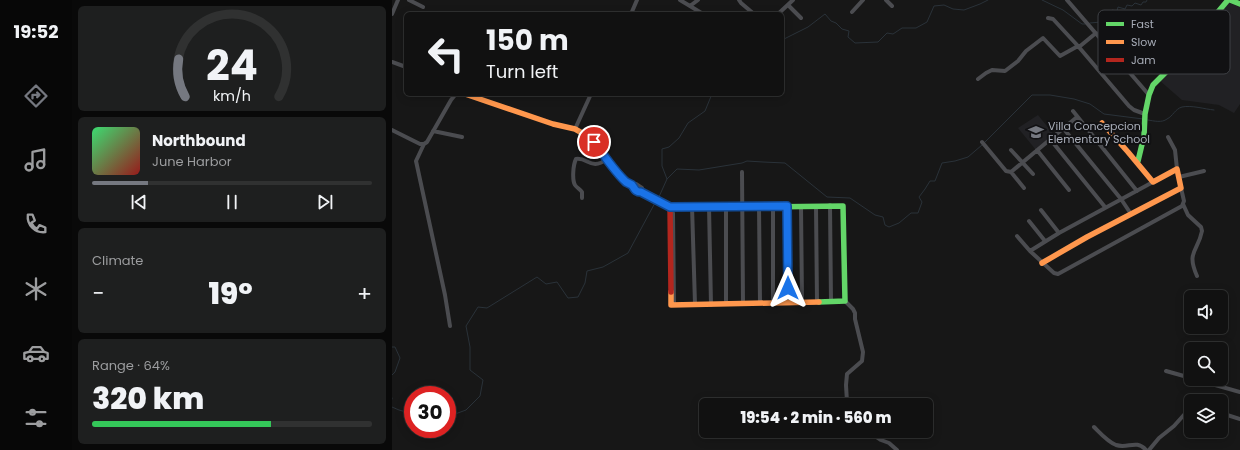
<!DOCTYPE html>
<meta charset="utf-8">
<style>
:root{--surface:#111;--page:#1e1f1f;--text:#f1f3f6;--muted:#9c9d9f;--line:#303131;--accent:#757880}
body{margin:0;font-family:Poppins,sans-serif;background:var(--page);color:var(--text);height:100vh;display:flex;flex-direction:column;font-size:15px;white-space:nowrap}
*{box-sizing:border-box;margin:0}
p{font-size:13px;color:var(--muted)}
.icon{flex:none;width:22px;height:22px;fill:none;stroke:currentColor;stroke-width:2;stroke-linecap:round;stroke-linejoin:round}
.map{position:relative;flex:1;overflow:hidden}
.side{display:flex;flex-direction:column;gap:6px;padding:6px;background:#090909;width:320px}
.side>*{flex:none}
.top-card{position:absolute;left:12px;top:12px;width:380px;height:84px;border-radius:6px;box-shadow:0 2px 10px #0003,0 0 0 1px var(--line);background:#111;color:var(--text);overflow:hidden}
.fabs{position:absolute;left:792px;top:290px;display:grid;gap:8px}
.fabs a{display:grid;place-items:center;width:44px;height:44px;border-radius:6px;background:var(--surface);box-shadow:0 2px 10px #0003,0 0 0 1px var(--line);font-size:20px}
.speed{position:absolute;left:12px;top:386px;display:flex;gap:8px;font-size:20px;font-weight:700;text-align:center}
.speed>*{display:grid;place-content:center;width:52px;height:52px;border-radius:50%;background:var(--surface);box-shadow:0 2px 10px #0003,0 0 0 1px var(--line);line-height:1}
.speed .limit{border:6px solid #d22;background:#fff;color:#111}
.pin{position:absolute;display:grid;place-items:center;width:34px;height:34px;color:#fff;margin:-17px;border:2px solid #fff;border-radius:50%;box-shadow:0 1px 4px #0007}
.me{position:absolute;width:44px;margin:-22px;rotate:0deg;stroke-linejoin:round;filter:drop-shadow(0 0 3px #0008)}
.turn{display:flex;align-items:center;gap:14px;height:84px;padding:0 16px;font-size:18px}
.turn .icon{width:52px;height:52px;stroke-width:2.5}
.turn b{display:block;font-size:28px;line-height:34px}
.big{font-size:30px;font-weight:800;line-height:1.1}
.side .card{flex:1;display:flex;flex-direction:column;justify-content:center;gap:6px;min-width:0;padding:0 14px;border-radius:6px;background:var(--page)}
.side .dial{align-items:center;gap:0}
.dial svg{height:104px;overflow:visible;fill:none;stroke:var(--line);stroke-width:7;stroke-linecap:round;text-anchor:middle}
.dial text{fill:var(--text);stroke:none}
.song{display:flex;align-items:center;gap:12px}
.cover{width:48px;height:48px;border-radius:6px;background:linear-gradient(135deg,hsl(140 70% 55%),hsl(0 70% 35%))}
.played{height:4px;border-radius:2px;background:linear-gradient(90deg,var(--accent) 20%,var(--line) 20%)}
.keys{display:flex;justify-content:space-around;direction:ltr}
.heat{display:flex;justify-content:space-between;align-items:center;font-size:22px;direction:ltr}
.charge{height:6px;border-radius:3px;background:linear-gradient(90deg,#34c759 64%,var(--line) 0)}
.trip{position:absolute;left:307px;top:398px;width:234px;height:40px;border-radius:6px;background:var(--surface);box-shadow:0 2px 10px #0003,0 0 0 1px var(--line);font-weight:800;line-height:40px;text-align:center}
main{display:flex;flex:1;min-height:0}
.tab-bar{display:flex;flex-direction:column;width:72px;justify-content:space-around;align-items:center;background:#070707;color:var(--muted)}
.tab-bar .icon{width:28px;height:28px}
.tab-bar .selected{color:var(--accent)}
.tab-bar b{font-size:18px;color:var(--text)}
.map>svg:first-child{display:block}
</style>
<main>
<nav class="tab-bar">
<b>19:52</b>
<svg class="icon selected" aria-label="directions" viewBox="0 0 24 24"><path d="M12 3l9 9-9 9-9-9zM9 14v-3h6M13 9l2 2-2 2"/></svg>
<svg class="icon" aria-label="music" viewBox="0 0 24 24"><path d="M9 18V5l10-2v13"/><circle cx="6" cy="18" r="3"/><circle cx="16" cy="16" r="3"/></svg>
<svg class="icon" aria-label="phone" viewBox="0 0 24 24"><path d="M5 4h4l2 5-3 2q2 4 5 5l2-3 5 2v4C11 20 4 13 5 4z"/></svg>
<svg class="icon" aria-label="climate" viewBox="0 0 24 24"><path d="M12 3v18M4 7l16 10M4 17L20 7"/></svg>
<svg class="icon" aria-label="car" viewBox="0 0 24 24"><path d="M5 17H2v-5l4-1 3-4h7l3 4 3 1v5h-3M9 17h6M6 11h13"/><circle cx="7" cy="17" r="2"/><circle cx="17" cy="17" r="2"/></svg>
<svg class="icon" aria-label="filters" viewBox="0 0 24 24"><path d="M4 7h16M4 17h16"/><circle cx="9" cy="7" r="2"/><circle cx="15" cy="17" r="2"/></svg>
</nav>
<section class="side">
<div class="card dial"><svg viewBox="0 0 100 80">
<path d="M14 69A42 42 0 1 1 86 69"/>
<path d="M14 69A42 42 0 0 1 9 40" stroke="#757880"/>
<text x="50" y="56" font-size="32" font-weight="700">24</text>
<text x="50" y="72" font-size="11">km/h</text>
</svg></div>
<div class="card">
<div class="song"><i class="cover"></i><div><b>Northbound</b><p>June Harbor</p></div></div>
<div class="played"></div>
<div class="keys"><svg class="icon" aria-label="previous" viewBox="0 0 24 24"><path d="M18 5L8 12l10 7zM5 5v14"/></svg><svg class="icon" aria-label="pause" viewBox="0 0 24 24"><path d="M8 5v14M16 5v14"/></svg><svg class="icon" aria-label="next" viewBox="0 0 24 24"><path d="M6 5l10 7-10 7zM19 5v14"/></svg></div>
</div>
<div class="card"><p>Climate</p>
<div class="heat"><a>−</a><b class="big">19°</b><a>+</a></div>
</div>
<div class="card"><p>Range · 64%</p><b class="big">320 km</b><div class="charge"></div></div>
</section>
<div class="map">
<svg width="848" height="450" viewBox="0 0 848 450">
<rect width="100%" height="100%" fill="#171717"/>
<path fill="#212124" d="M 835,2 L 848,7 L 848,104 L 842,113 L 827,105 L 790,100 L 767,80 Z
M 646,115 L 662,135 L 644,150 L 626,128 Z"/>
<g fill="none" stroke-linecap="round" stroke-linejoin="round">
<path stroke="#2a3239" stroke-width="1" d="M 650,0 L 671,10 L 690,24 L 693,24
M 698,23 L 709,22 L 714,17 L 717,19 L 720,10 L 725,11 L 726,7 L 733,9 L 735,5 L 740,6 L 743,3 L 749,5 L 751,2 L 754,2 L 755,0
M 390,40 L 416,27 L 433,14 L 439,21 L 444,23 L 450,29 L 457,31 L 456,37 L 463,43 L 486,42 L 495,33 L 501,34 L 510,28 L 524,28 L 535,22 L 542,6 L 552,5 L 561,9 L 572,10 L 588,4 L 596,0
M 756,120 C 762,121 770,123 775,119 C 781,116 783,109 790,107 C 800,105 812,109 822,110
M 592,143 L 640,95 L 658,95 L 682,99 L 698,104 L 712,114 L 751,119
M 275,179 L 285,169 L 307,170 L 350,163 L 355,161 L 371,162 L 393,163 L 435,197 L 458,198 L 483,215 L 491,217 L 493,225 L 497,227 L 507,223 L 519,213 L 526,213 L 530,202 L 527,197 L 533,189 L 538,181 L 543,181 L 550,163 L 563,161 L 576,157 L 590,145
M 266,199 L 275,179 L 270,166 L 270,149 L 277,147 L 287,138 L 296,123 L 313,111 L 320,94
M 0,347 L 3,347 L 8,358 L 3,372 L 0,375
M 0,398 L 0,399
M 0,407 L 7,410 L 21,414
M 55,417 L 74,410 L 88,396 L 91,380 L 78,370 L 78,347 L 74,326 L 86,307 L 95,308 L 145,277 L 154,284 L 165,282 L 176,298 L 186,297 L 193,283 L 195,271 L 211,267 L 236,253 L 264,201"/>
<path stroke="#4b4c50" stroke-width="4" d="M 17,0 L 31,7
M 288,0 L 298,6 L 306,0
M 347,0 L 349,3 L 362,14
M 494,0 L 500,6
M 675,0 L 757,95
M 396,5 L 409,18
M 298,6 L 311,14
M 460,12 L 471,0
M 0,14 L 6,0
M 239,14 L 245,0
M 386,14 L 401,0
M 656,18 L 661,19 L 686,46 L 737,106 L 742,110 L 753,114
M 687,47 L 704,33
M 0,62 L 14,67
M 586,79 L 594,73 L 600,70 L 613,71 L 626,61 L 634,51 L 651,38 L 668,56 L 686,46
M 681,111 L 745,191
M 671,128 L 729,199 L 739,214
M 183,129 L 199,94
M 0,130 L 28,144 L 32,144 L 35,142 L 59,100 L 63,95 L 66,94
M 41,131 L 70,137
M 776,137 L 783,150 L 785,169
M 658,139 L 713,207
M 590,142 L 614,171 L 619,172 L 685,117
M 32,144 L 24,161 L 53,295 L 58,326
M 619,150 L 641,174
M 645,150 L 677,190
M 350,172 L 351,303
M 619,172 L 632,188
M 787,177 L 812,171
M 240,185 L 244,184 L 250,188 L 249,191
M 190,198 L 190,192 C 188,189 185,188 183,185 C 180,180 181,165 184,159 C 196,157 199,171 215,159
M 791,204 L 796,215 L 809,227 L 810,231 C 806,252 794,251 805,276
M 438,205 L 439,302
M 300,206 L 303,304
M 317,206 L 319,305
M 367,206 L 368,303
M 395,206 L 396,302
M 409,206 L 410,302
M 424,206 L 425,302
M 334,207 L 334,304
M 649,210 L 667,233
M 281,213 L 282,305
M 637,221 L 653,241
M 625,236 L 638,251 L 667,233 L 761,182
M 638,251 L 662,273 L 666,274 L 790,206 L 792,201 L 789,188
M 453,301 L 461,309 L 463,313 L 463,319 L 471,352 L 470,361 L 455,374 L 454,385 L 455,402 L 456,405
M 381,302 L 381,206
M 774,371 L 799,378
M 802,379 L 848,392
M 829,413 L 848,419
M 702,427 C 708,433 716,442 724,445 C 736,449 744,439 754,450
M 476,431 L 489,440 L 497,443 L 505,450
M 757,450 L 767,438 L 782,426 L 799,407"/>
<path stroke="#63d668" stroke-width="5.5" d="M 838,0 L 848,4
M 746,161 L 752,136 L 753,114 L 757,95 L 761,85 L 783,63 L 836,0
M 364,207 L 451,206 L 453,301 L 427,302"/>
<path stroke="#ff974d" stroke-width="5.5" d="M 73,94 L 161,124 L 183,129 L 197,137 L 234,182 L 243,189 L 249,191 L 278,207 L 364,207
M 650,263 L 695,237 L 789,188 L 785,169 L 761,182 L 736,152 L 710,123
M 279,292 L 279,305 L 427,302"/>
<path stroke="#b3261e" stroke-width="5.5" d="M 278,207 L 279,292"/>
</g>
<g fill="none" stroke-linecap="round" stroke-linejoin="round">
<defs>
<path id="route" d="M 202,142 C 212,155 222,171 234,182 C 236,183 238,184 240,185 C 243,189 243,192 249,192 L 278,207 L 395,206 L 396,288"/>
</defs>
<use href="#route" stroke="#114b97" stroke-width="10"/>
<use href="#route" stroke="#1a73e8" stroke-width="7"/>
</g>
<defs>
<symbol id="school-bare" viewBox="-9 -9 18 18"><path d="M0-5L7-2L0 1L-7-2ZM-4 1L0 2.5L4 1V4Q0 6-4 4Z" fill="#757880" stroke="#111113" stroke-width="2.5" paint-order="stroke"/></symbol>
</defs>
<g fill-rule="evenodd">
<use href="#school-bare" x="633" y="121" width="22" height="22"/>
</g>
<g text-anchor="middle" stroke-width="4" stroke-linejoin="round" paint-order="stroke">
<g font-size="11" fill="#a8adb8" stroke="#111113" text-anchor="start">
<text x="656" y="130">Villa Concepcion<tspan x="656" dy="13">Elementary School</tspan></text>
</g>
</g>
<rect x="706" y="10" width="132" height="64" rx="6" fill="#111113" stroke="#3e4045" stroke-width="1"/>
<rect x="714" y="22" width="18" height="4" fill="#63d668"/>
<rect x="714" y="40" width="18" height="4" fill="#ff974d"/>
<rect x="714" y="58" width="18" height="4" fill="#b3261e"/>
<g font-size="11" fill="#a8adb8">
<text x="739" y="28">Fast</text>
<text x="739" y="46">Slow</text>
<text x="739" y="64">Jam</text>
</g>
</svg>
<div class="fabs">
<a><svg class="icon" aria-label="sound" viewBox="0 0 24 24"><path d="M4 9h4l5-4v14l-5-4H4zM17 9q2 3 0 6"/></svg></a>
<a><svg class="icon" aria-label="search" viewBox="0 0 24 24"><circle cx="10" cy="10" r="6"/><path d="M15 15l6 6"/></svg></a>
<a><svg class="icon" aria-label="layers" viewBox="0 0 24 24"><path d="M12 4l9 5-9 5-9-5zM3 14l9 5 9-5"/></svg></a>
</div>
<div class="speed"><div class="limit">30</div></div>
<div class="pin" style="left:202px;top:142px;background:#d93025"><svg class="icon" aria-label="arrive" viewBox="0 0 24 24"><path d="M6 21V4h12l-3 4 3 4H6"/></svg></div>
<svg class="me" style="left:396px;top:288px" viewBox="-20 -20 40 40"><path d="M0-17L14 15 0 8-14 15z" fill="#1a73e8" stroke="#fff" stroke-width="4"/></svg>
<div class="trip">19:54 · 2 min · 560 m</div>
<div class="top-card">
<div class="turn"><svg class="icon" aria-label="left" viewBox="0 0 24 24"><path d="M17 20v-9H6M10 6l-5 5 5 5"/></svg><div><b>150 m</b>Turn left</div></div>
</div>
</div>
</main>
